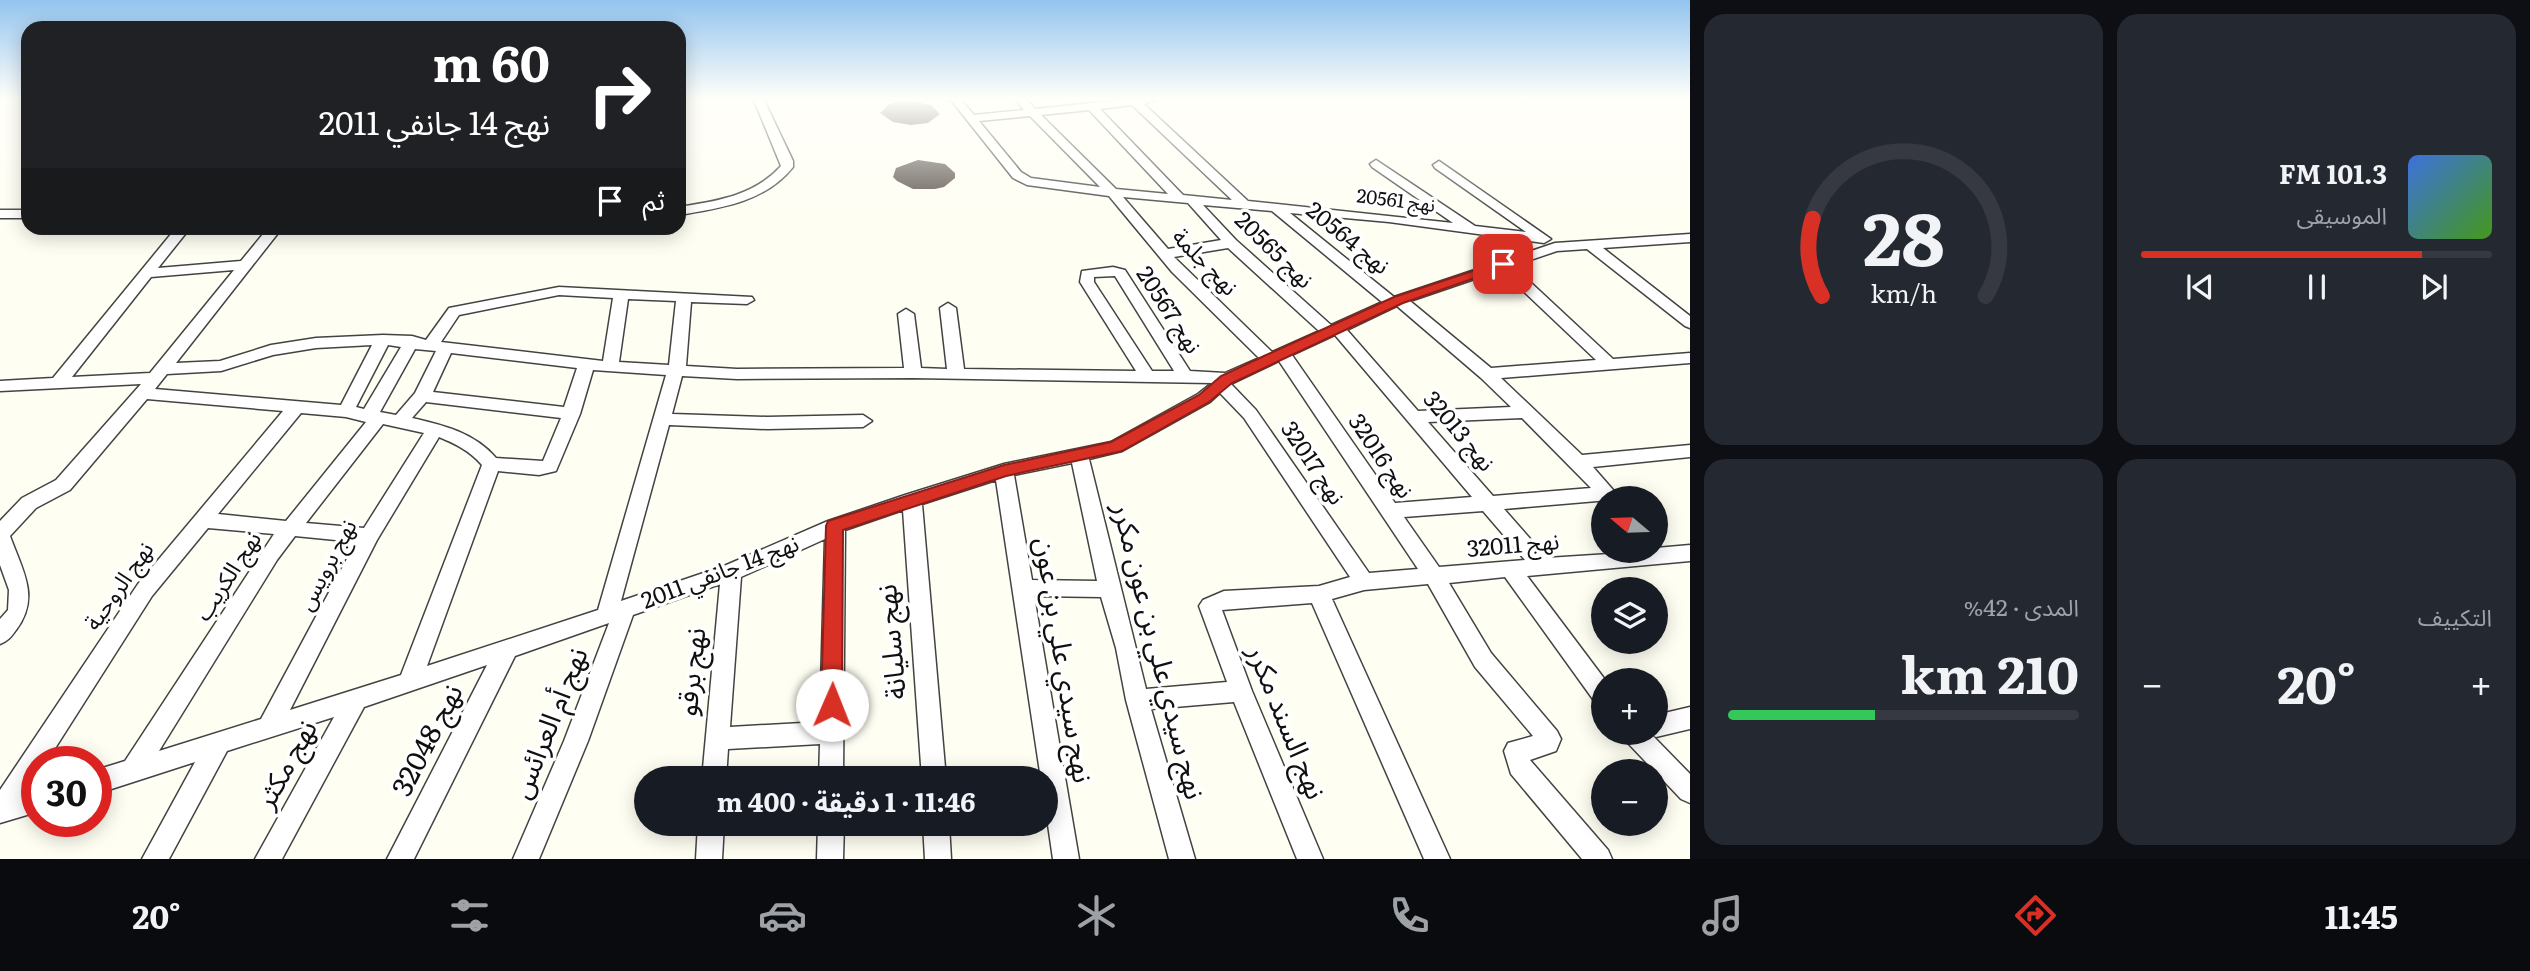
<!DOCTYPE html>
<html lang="ar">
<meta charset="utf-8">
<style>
:root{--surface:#171b24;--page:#242831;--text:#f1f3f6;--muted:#9ea1a6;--line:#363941;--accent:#d93025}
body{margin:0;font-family:Literata,"Noto Sans Arabic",serif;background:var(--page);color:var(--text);direction:rtl;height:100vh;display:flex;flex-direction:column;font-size:26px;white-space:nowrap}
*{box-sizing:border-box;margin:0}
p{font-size:23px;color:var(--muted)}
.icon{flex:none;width:38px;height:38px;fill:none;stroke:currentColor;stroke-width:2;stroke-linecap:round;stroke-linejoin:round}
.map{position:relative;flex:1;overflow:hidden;direction:ltr}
.sheet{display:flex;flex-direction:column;gap:14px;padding:14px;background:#0d0f14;width:840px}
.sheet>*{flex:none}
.banner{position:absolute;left:21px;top:21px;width:665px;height:214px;border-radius:21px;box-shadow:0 4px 18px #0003;direction:rtl;background:#202124;color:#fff;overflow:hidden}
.needle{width:46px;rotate:289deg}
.fabs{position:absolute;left:1591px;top:486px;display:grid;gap:14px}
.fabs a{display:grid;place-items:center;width:77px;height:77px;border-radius:50%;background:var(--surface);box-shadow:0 4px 18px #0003;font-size:35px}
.speed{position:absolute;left:21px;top:746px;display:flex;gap:14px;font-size:35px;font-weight:700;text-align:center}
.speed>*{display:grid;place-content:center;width:91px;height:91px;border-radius:50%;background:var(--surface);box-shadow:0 4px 18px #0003;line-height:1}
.speed .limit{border:10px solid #d22;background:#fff;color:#111}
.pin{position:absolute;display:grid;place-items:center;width:60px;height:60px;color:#fff;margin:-30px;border-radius:14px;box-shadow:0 4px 10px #0006}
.me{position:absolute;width:77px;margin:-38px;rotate:1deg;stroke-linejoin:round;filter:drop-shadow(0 0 5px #0008)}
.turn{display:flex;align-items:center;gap:24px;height:147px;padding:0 21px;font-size:32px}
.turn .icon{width:91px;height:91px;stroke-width:2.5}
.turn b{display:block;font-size:49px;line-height:60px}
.then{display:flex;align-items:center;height:66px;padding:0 21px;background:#0003;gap:14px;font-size:26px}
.big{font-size:52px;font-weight:700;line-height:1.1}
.sheet .tile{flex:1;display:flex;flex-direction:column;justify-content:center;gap:10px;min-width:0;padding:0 24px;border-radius:21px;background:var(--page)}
.sheet .dial{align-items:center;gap:0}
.dial svg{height:182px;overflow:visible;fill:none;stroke:var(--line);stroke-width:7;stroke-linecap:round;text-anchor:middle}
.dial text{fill:var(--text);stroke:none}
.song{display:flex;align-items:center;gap:21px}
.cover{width:84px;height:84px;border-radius:10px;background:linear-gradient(135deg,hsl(220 70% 55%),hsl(100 70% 35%))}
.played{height:7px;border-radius:4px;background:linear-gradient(90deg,var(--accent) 80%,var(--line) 80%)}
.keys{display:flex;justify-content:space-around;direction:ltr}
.heat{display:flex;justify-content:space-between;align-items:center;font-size:38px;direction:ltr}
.charge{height:10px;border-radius:5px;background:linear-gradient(90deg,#34c759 42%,var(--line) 0)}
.sheet .tiles{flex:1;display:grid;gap:14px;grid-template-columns:repeat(2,1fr)}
.trip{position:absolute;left:634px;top:766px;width:424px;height:70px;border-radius:35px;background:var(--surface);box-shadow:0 4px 18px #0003;font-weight:700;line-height:70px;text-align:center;direction:rtl}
.dock{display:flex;height:112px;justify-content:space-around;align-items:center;background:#090b0e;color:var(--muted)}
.dock .icon{width:49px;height:49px}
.dock .selected{color:var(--accent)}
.dock b{font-size:32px;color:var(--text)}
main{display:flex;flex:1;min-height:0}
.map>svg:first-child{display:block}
</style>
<main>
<section class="sheet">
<div class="tiles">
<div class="tile">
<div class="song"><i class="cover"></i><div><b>101.3 FM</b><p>الموسيقى</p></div></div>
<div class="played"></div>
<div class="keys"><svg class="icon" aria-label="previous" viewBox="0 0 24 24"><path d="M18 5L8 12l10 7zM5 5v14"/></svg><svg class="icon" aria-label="pause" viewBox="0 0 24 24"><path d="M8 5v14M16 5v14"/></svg><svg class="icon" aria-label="next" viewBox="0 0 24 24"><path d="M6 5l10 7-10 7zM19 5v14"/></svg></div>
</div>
<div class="tile dial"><svg viewBox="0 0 100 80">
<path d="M14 69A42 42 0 1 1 86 69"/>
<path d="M14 69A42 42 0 0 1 10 35" stroke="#d93025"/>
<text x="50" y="56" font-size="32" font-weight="700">28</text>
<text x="50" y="72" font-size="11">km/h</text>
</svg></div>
<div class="tile"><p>التكييف</p>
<div class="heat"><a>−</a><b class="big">20°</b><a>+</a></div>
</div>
<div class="tile"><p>المدى · 42%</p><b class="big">210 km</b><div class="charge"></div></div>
</div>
</section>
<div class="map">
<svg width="1690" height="859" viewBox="0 0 1690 859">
<rect width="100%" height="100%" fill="#fffef3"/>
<path fill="#5a524c" d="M 906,100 L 931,105 L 940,114 L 928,123 L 911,125 L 893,122 L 880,113 L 889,104 Z
M 918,160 L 945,164 L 955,173 L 955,178 L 944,187 L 935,189 L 913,189 L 897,181 L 893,177 L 896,168 Z"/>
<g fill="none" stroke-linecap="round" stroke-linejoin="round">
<defs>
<path id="minor" d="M 754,100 L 764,100 L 793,161 L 793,167 C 765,202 721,208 679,215 L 679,207 C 717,201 754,196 781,166 Z
M 951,100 L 961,100 L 974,115 L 1024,110 L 1016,100 L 1027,100 L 1035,109 L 1122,100 L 1155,100 L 1144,104 L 1248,201 L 1453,223 L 1372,167 L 1370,164 L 1376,160 L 1475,226 L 1526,232 L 1435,168 L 1433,165 L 1439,161 L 1551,239 L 1544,243 L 1389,222 L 1290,213 L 1394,297 L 1555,243 L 1690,234 L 1690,242 L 1603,248 L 1690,316 L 1690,328 L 1685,326 L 1587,249 L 1557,251 L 1513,266 L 1613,359 L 1690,353 L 1690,363 L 1501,378 L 1582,455 L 1690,445 L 1690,457 L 1593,467 L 1621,499 L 1504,509 L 1547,558 L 1656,551 L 1656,548 L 1690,545 L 1690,561 L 1527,576 L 1606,681 L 1603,681 L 1603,705 L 1595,702 L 1505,577 L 1449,583 L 1491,653 L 1557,731 L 1561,739 L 1556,751 L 1530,760 L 1608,850 L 1612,859 L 1582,859 L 1511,774 L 1504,751 L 1508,743 L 1533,736 L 1475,667 L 1428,584 L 1364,590 L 1332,599 L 1450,859 L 1424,859 L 1312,603 L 1222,610 L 1252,691 L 1323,859 L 1297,859 L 1234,702 L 1151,709 L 1195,859 L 1169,859 L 1126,700 L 1116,648 L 1101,597 L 1034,596 L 1079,859 L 1053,859 L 1045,804 L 1045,779 L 1041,779 L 996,480 L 922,504 L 946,779 L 922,779 L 903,510 L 845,530 L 843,779 L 819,779 L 820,744 L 728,749 L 726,779 L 702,779 L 720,584 L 633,615 L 588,741 L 539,859 L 513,859 L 564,741 L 609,623 L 515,656 L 414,859 L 387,859 L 487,665 L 364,707 L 282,859 L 255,859 L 334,717 L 227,751 L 169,859 L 142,859 L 195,762 L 96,794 L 96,770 L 125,761 L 274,534 L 208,528 L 152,596 L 47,761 L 37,761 L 37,777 L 29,790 L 37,788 L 37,812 L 0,823 L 0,790 L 138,584 L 283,411 L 147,399 L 70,490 L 36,508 L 10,536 C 22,570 41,597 16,630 C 11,637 8,641 0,644 L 0,619 L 8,610 L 9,590 L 0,565 L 0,521 L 22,498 L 56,480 L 141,384 L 0,391 L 0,381 L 53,378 L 176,228 L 190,228 L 158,268 L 241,261 L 268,228 L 282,228 L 176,363 L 220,361 L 271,345 L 316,338 L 383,335 L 412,336 L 426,340 L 449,308 L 559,287 L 752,297 L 754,300 L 747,304 L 691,302 L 686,366 L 737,369 L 904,368 L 898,314 L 906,309 L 914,314 L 921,368 L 947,369 L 940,308 L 948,303 L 956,308 L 964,369 L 1136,371 L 1080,282 L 1082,271 L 1113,267 L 1125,270 L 1190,371 L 1225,373 L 1259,358 L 1172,272 L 1109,196 L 1027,185 L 1013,178 ZM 1132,105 L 1232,200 L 1183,195 L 1100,109 ZM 1089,110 L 1168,194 L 1116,189 L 1041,115 ZM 1030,116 L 1100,187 L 1031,178 L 1021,172 L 979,121 ZM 1123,197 L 1188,203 L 1221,240 L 1168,249 ZM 1203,205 L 1272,211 L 1382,302 L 1331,325 L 1236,240 ZM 1228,248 L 1319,331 L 1272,352 L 1174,257 ZM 234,270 L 150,373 L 72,377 L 151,277 ZM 1501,270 L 1596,360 L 1491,368 L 1410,301 ZM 1115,276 L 1174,371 L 1152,371 L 1094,282 L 1094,277 ZM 559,295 L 613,298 L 603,361 L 441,342 L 459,315 ZM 628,299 L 676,301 L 669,365 L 619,362 ZM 1397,306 L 1481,378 L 1511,407 L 1418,411 L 1347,330 ZM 1335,335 L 1472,497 L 1395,503 L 1292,355 ZM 372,345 L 341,405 L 155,389 L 167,374 L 221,371 L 273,355 L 316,348 ZM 388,345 L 401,347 L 364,409 L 356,407 ZM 415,349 L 436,351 L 415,393 L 396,415 L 380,412 ZM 451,353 L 577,368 L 564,407 L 433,392 ZM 1279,361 L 1418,569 L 1369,573 L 1256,410 L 1231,384 ZM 593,370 L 666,375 L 598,610 L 427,666 L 498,471 L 539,475 L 556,471 L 580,414 ZM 682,376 L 737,379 L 913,378 L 1212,383 L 1198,394 L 1111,442 L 1004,464 L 905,495 L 828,521 L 724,566 L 621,601 L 669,425 L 767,429 L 863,427 L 872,421 L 863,415 L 767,417 L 672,414 ZM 1220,393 L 1244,418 L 1350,577 L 1319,586 L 1224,591 L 1203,600 L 1199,606 L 1227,682 L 1146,689 L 1089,459 L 1122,451 L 1210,402 ZM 426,402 L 561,418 L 543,461 L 496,458 C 475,433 443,425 412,418 ZM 301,413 L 346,417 L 366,422 L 286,521 L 218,514 ZM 1522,418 L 1591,488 L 1493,496 L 1428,422 ZM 383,424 L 424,433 L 364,528 L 306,523 ZM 439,437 C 456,444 470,451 482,465 L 401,675 L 290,710 L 377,540 ZM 1072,463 L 1097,581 L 1032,580 L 1014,475 ZM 1483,511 L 1525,560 L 1439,567 L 1404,517 ZM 295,536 L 356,542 L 261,719 L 159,751 L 277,560 ZM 825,539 L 820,722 L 730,727 L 741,577 Z
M 0,210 L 28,210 L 28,218 L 0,218 Z
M 113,228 L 130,228 L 123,232 Z
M 1690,707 L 1690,729 L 1656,737 L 1652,735 L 1690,774 L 1690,803 L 1681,799 L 1626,741 L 1622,733 L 1656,733 L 1656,715 Z
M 698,824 L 724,824 L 722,859 L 696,859 Z
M 818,824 L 844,824 L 843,859 L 817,859 Z
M 923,824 L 949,824 L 951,859 L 925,859 Z"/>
</defs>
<use href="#minor" stroke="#434343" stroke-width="3"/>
<use href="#minor" fill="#fff" fill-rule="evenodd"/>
</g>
<linearGradient id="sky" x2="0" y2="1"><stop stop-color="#93c4ef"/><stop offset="0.45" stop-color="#fffffa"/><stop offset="1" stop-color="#fffffa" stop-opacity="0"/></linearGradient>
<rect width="1690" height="220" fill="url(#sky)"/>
<path fill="#d93025" stroke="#8d1f18" stroke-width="2" d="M 1503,261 L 1509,264 L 1507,267 L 1403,303 L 1232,383 L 1209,402 L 1122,451 L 1006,476 L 843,530 L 842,705 L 839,711 L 832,714 L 825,711 L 821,705 L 826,526 L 828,521 L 1004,465 L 1111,442 L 1199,395 L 1221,376 L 1264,356 L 1394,297 Z"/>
<g text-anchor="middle" stroke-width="7" stroke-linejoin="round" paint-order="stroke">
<g font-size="19" fill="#101010" stroke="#fff">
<text transform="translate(1396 200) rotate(7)" y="7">نهج 20561</text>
</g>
<g font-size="23" fill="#101010" stroke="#fff">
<text transform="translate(1348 238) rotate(39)" y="8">نهج 20564</text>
<text transform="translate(1274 250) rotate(44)" y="8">نهج 20565</text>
<text transform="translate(1205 262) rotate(46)" y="8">نهج جلمة</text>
<text transform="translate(1169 310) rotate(57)" y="8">نهج 20567</text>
<text transform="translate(1459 431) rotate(50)" y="8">نهج 32013</text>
<text transform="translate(1381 456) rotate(56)" y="8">نهج 32016</text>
<text transform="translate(1313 463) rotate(56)" y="8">نهج 32017</text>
<text transform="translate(1513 545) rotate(-5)" y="8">نهج 32011</text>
<text transform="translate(327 565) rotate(-62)" y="8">نهج برويس</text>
<text transform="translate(720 572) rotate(-21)" y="8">نهج 14 جانفي 2011</text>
<text transform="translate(228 576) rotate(-57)" y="8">نهج الكريب</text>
<text transform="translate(119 586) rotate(-55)" y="8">نهج الروحية</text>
</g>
<g font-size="28" fill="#101010" stroke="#fff">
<text transform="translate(891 642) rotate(-95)" y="10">نهج سليانة</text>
<text transform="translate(1159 651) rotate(76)" y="10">نهج سيدي علي بن عون مكرر</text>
<text transform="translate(1064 660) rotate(81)" y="10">نهج سيدي علي بن عون</text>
<text transform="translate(691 672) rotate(-84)" y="10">نهج برقو</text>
<text transform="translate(1287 722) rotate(68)" y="10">نهج السند مكرر</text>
<text transform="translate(549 723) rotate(-68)" y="10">نهج أم العرائس</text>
<text transform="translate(427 740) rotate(-63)" y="10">نهج 32048</text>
<text transform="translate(286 764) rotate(-61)" y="10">نهج مكثر</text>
</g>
</g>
</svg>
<div class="fabs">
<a><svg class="needle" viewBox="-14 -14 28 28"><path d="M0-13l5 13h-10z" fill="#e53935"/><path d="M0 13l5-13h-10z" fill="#9ea1a6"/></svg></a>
<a><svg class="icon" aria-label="layers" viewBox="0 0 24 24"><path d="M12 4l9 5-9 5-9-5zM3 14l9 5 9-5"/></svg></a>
<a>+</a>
<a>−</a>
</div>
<div class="speed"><div class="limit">30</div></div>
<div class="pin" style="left:1503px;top:264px;background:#d93025"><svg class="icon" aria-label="arrive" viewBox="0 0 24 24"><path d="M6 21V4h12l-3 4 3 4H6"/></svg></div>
<svg class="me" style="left:832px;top:705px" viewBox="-20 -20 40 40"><circle r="19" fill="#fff"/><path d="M0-13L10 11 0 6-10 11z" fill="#d93025"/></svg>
<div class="trip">11:46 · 1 دقيقة · 400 m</div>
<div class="banner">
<div class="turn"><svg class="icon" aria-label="right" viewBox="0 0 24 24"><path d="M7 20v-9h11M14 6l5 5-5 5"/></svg><div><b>60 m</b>نهج 14 جانفي 2011</div></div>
<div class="then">ثم<svg class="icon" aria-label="arrive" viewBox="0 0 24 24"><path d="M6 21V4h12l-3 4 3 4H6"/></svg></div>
</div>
</div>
</main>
<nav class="dock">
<b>11:45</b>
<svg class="icon selected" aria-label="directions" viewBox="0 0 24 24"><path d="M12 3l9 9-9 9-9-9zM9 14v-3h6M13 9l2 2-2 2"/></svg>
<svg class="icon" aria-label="music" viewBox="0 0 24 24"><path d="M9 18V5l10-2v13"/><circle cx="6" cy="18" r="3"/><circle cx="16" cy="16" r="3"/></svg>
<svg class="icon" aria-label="phone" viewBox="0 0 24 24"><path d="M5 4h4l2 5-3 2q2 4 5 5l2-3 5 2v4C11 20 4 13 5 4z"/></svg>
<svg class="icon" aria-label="climate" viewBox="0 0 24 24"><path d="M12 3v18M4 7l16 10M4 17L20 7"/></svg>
<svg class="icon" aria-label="car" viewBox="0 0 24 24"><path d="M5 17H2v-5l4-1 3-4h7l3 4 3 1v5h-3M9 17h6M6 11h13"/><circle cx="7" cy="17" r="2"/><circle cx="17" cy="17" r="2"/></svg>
<svg class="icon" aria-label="filters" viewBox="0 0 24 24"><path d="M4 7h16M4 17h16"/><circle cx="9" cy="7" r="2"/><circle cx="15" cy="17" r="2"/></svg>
<b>20°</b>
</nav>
